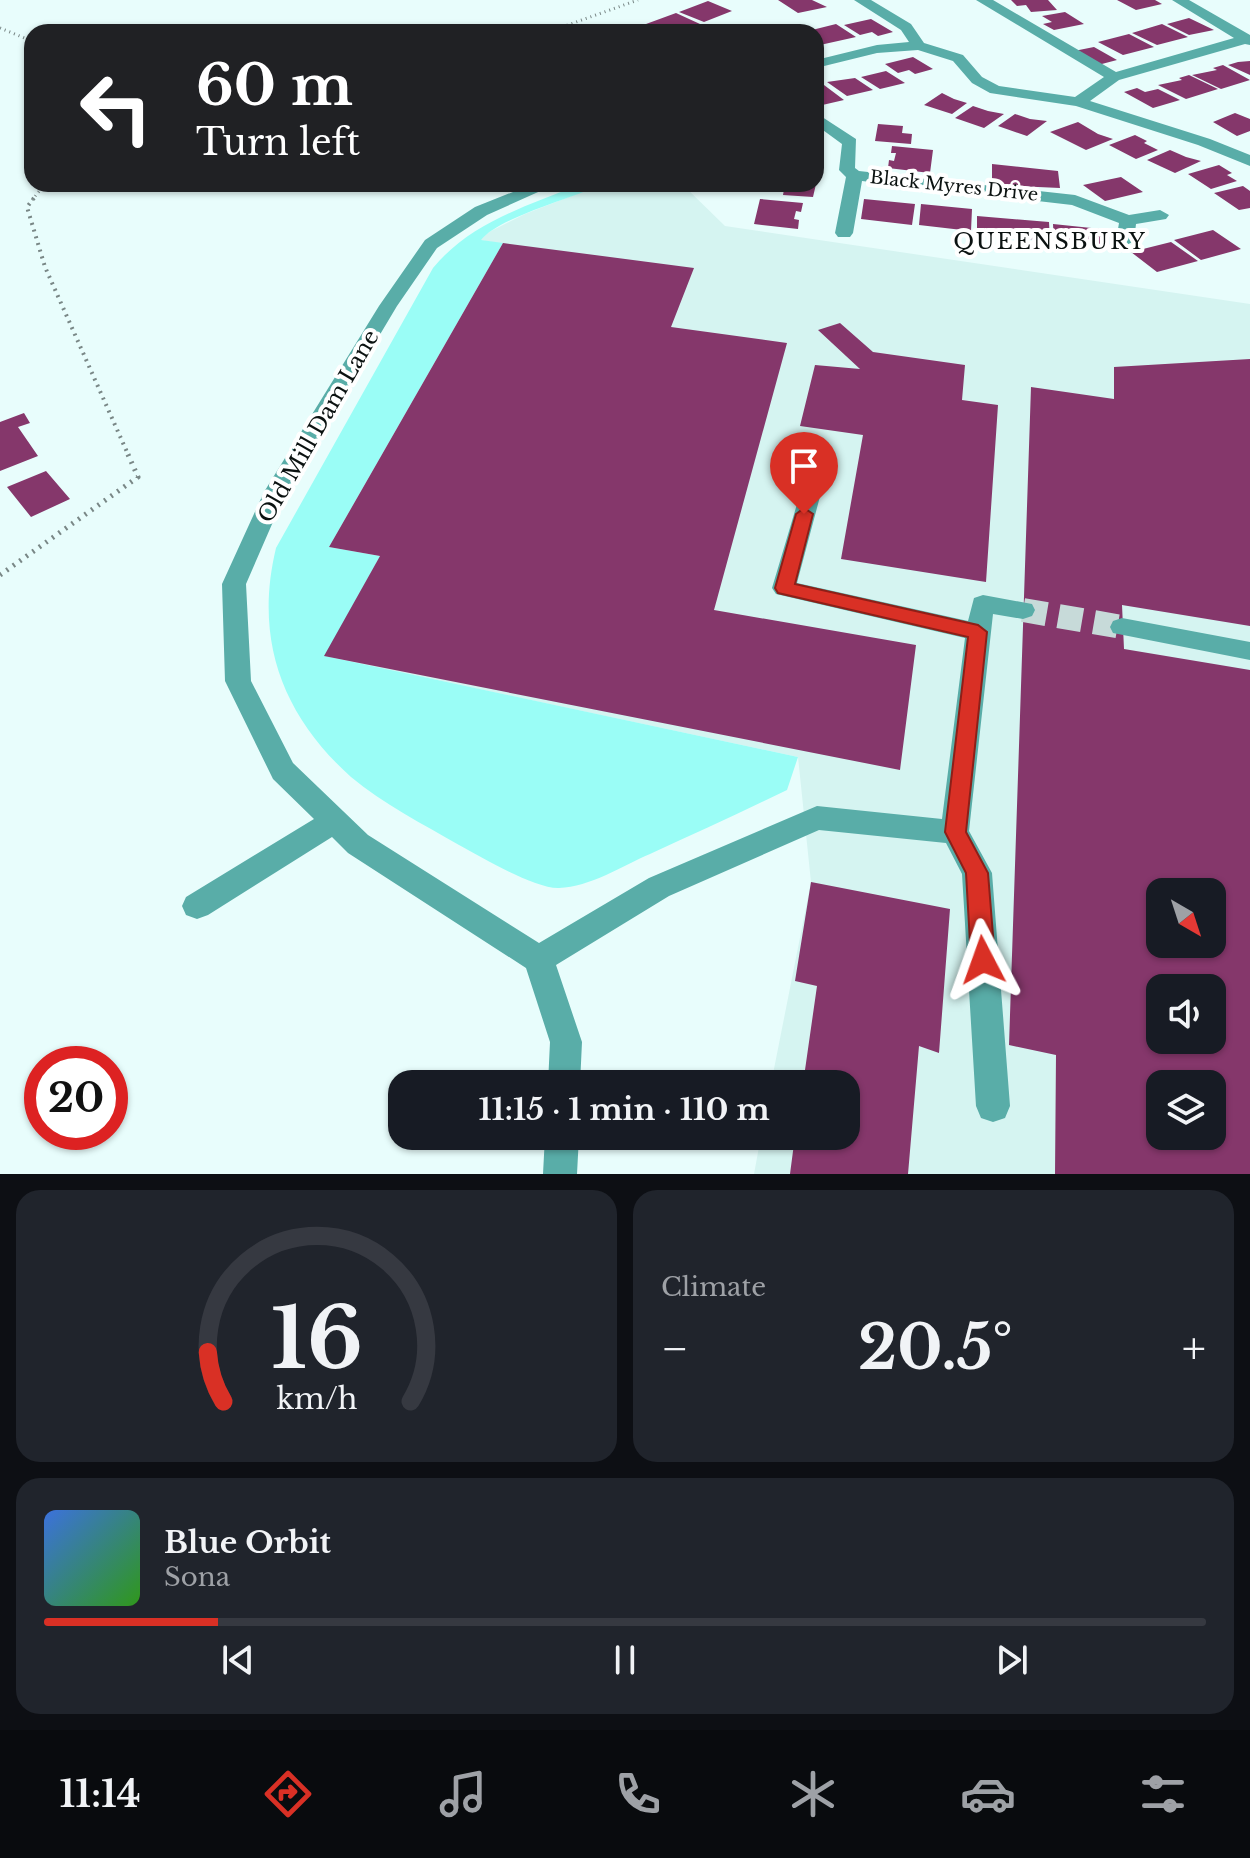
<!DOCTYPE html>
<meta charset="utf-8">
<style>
:root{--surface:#171b24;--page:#20242c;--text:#f1f3f6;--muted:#9ea1a6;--line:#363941;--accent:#d93025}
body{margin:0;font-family:"Libre Baskerville",serif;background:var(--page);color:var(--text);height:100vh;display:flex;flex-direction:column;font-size:30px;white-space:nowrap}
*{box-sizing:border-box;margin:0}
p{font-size:26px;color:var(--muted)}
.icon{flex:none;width:44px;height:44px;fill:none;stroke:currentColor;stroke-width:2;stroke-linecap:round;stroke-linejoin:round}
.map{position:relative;height:1174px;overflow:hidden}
.details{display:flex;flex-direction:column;gap:16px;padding:16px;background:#0d0f14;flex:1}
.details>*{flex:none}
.guide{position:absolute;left:24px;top:24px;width:800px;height:168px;border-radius:24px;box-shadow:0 2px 6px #0004;background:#202124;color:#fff;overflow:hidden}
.needle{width:52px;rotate:141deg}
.fabs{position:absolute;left:1146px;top:878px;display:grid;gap:16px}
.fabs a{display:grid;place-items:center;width:80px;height:80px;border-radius:16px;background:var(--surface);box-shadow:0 2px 6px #0004;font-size:40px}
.speed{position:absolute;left:24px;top:1046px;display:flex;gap:16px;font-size:40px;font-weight:700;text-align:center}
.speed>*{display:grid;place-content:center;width:104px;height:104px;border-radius:50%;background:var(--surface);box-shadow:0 2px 6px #0004;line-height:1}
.speed .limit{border:12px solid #d22;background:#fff;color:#111}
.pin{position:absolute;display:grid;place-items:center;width:68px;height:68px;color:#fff;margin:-82px -34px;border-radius:50% 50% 50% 0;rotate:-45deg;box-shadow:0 0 8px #0007}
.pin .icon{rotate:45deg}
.me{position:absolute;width:88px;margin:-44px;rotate:356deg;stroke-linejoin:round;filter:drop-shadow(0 0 6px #0008)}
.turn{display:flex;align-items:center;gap:28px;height:168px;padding:0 40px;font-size:36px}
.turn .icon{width:104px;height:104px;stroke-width:2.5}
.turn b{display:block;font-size:56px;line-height:68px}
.big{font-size:60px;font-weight:700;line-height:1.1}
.details .widget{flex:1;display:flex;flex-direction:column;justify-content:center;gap:12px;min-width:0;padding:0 28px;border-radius:24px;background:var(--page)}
.details .dial{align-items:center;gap:0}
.dial svg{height:208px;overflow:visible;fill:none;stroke:var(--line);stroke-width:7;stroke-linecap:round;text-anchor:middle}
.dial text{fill:var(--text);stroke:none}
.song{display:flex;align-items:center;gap:24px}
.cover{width:96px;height:96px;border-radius:12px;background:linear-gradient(135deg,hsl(220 70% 55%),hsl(110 70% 35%))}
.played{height:8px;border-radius:4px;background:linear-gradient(90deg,var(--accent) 15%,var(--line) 15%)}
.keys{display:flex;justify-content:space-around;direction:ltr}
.heat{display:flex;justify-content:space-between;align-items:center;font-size:44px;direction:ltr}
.details .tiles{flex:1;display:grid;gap:16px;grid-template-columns:1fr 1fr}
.widget:last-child{grid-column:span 2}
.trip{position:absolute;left:388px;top:1070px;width:472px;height:80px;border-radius:24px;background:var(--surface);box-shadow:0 2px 6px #0004;font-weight:700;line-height:80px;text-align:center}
.tabs{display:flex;height:128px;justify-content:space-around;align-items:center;background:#090b0e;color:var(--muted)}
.tabs .icon{width:56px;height:56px}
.tabs .current{color:var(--accent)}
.tabs b{font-size:36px;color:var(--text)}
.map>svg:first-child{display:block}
</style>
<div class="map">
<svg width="1250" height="1174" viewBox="0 0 1250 1174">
<rect width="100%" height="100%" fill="#e8fdfc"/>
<path fill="#d5f4f1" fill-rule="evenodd" d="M 602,184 L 682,184 L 725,226 L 1250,304 L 1250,1174 L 754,1174 L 761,1136 L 846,1136 L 846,1084 L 771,1084 L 811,882 L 798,757 L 324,656 L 379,555 L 329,547 L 503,244 L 480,240 L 485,234 L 525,214 ZM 1160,892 L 1212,892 L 1212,944 L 1160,944 ZM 1160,988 L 1212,988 L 1212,1040 L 1160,1040 ZM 1160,1084 L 1212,1084 L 1212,1136 L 1160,1136 Z"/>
<path fill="#9afdf6" d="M 576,186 L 586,191 C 561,201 496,220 481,240 L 503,243 L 329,547 L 380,556 L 325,656 L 798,757 L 787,790 C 742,812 696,833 650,854 C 622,866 590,887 559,888 C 535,889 481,857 459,845 C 423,824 383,804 351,777 C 282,715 254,639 276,548 L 433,268 C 470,223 524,207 576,186 Z"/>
<path fill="#85376b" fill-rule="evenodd" d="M 778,0 L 812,0 L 827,7 L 798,13 Z
M 1011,0 L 1048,0 L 1057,10 L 1031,12 L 1026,5 L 1017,6 Z
M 1117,0 L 1155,0 L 1162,4 L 1136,10 Z
M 708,1 L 732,11 L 704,22 L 679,12 Z
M 1065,12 L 1084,24 L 1054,30 L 1043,24 L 1052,22 L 1042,16 Z
M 676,13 L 700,24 L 677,30 L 682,32 L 664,32 L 646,24 Z
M 1189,18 L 1214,30 L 1189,35 L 1167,24 Z
M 871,19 L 893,32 L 878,36 L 872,32 L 860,35 L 844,25 Z
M 836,24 L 856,37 L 820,45 L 816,41 L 816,32 L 804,32 Z
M 1162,24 L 1188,37 L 1157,45 L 1132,33 Z
M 1129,34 L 1154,47 L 1123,55 L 1098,42 Z
M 1094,47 L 1117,60 L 1098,65 L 1074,51 Z
M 913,57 L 933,69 L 915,74 L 909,70 L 898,73 L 885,64 Z
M 1250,61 L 1250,75 L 1228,65 L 1238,62 Z
M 1223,65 L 1250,80 L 1221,89 L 1192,75 L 1217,70 L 1213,68 Z
M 886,71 L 905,83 L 880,89 L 861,77 Z
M 1189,75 L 1218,89 L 1186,99 L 1158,85 L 1182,80 L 1179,78 Z
M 855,78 L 873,90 L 847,96 L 827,82 Z
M 824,85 L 844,100 L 818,106 L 816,87 Z
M 1137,88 L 1145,92 L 1158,89 L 1180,100 L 1153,108 L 1124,92 Z
M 942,93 L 954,99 L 967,103 L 952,114 L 924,105 Z
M 973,106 L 988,111 L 1004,114 L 984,128 L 955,118 Z
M 1235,113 L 1250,119 L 1250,131 L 1237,136 L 1213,122 Z
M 1015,114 L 1030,119 L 1047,121 L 1027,136 L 998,126 Z
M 1078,122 L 1098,134 L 1113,139 L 1086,150 L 1050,132 Z
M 878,124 L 903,126 L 902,133 L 912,134 L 911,144 L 875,141 Z
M 1135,135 L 1147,141 L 1144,143 L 1158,150 L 1136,159 L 1109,145 Z
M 892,146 L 933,150 L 930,173 L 888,168 L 889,160 L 894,161 L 896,153 L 891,153 Z
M 1170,150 L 1186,157 L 1201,161 L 1175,173 L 1147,160 Z
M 992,164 L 1058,171 L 1060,188 L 1016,186 L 992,182 Z
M 1219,165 L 1232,173 L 1227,175 L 1237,181 L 1211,189 L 1188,174 Z
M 1121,177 L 1143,192 L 1105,201 L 1083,185 Z
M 785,184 L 816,184 L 813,197 L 783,195 Z
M 1243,186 L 1250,191 L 1250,208 L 1239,210 L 1214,193 Z
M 760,199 L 803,203 L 801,212 L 796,211 L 794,219 L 799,220 L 798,229 L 754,224 Z
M 864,199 L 915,204 L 912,225 L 861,219 Z
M 921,204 L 972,209 L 971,231 L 919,225 Z
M 977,216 L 1049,222 L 1050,241 L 977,234 Z
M 1053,224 L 1101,229 L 1103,248 L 1054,243 Z
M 1213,230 L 1241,249 L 1201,260 L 1174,240 Z
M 1171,242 L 1198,261 L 1157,272 L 1131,252 Z
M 503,243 L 694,268 L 671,327 L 787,343 L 714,610 L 916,645 L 900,770 L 324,656 L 380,556 L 329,547 Z
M 840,323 L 873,352 L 965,365 L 962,400 L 998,405 L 986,582 L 841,559 L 863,435 L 800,426 L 815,365 L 860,369 L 818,330 Z
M 1250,359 L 1250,626 L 1122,605 L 1124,649 L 1250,670 L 1250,1174 L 1055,1174 L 1056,1055 L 1009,1045 L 1031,387 L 1114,399 L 1114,367 ZM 1160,892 L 1212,892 L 1212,944 L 1160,944 ZM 1160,988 L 1212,988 L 1212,1040 L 1160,1040 ZM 1160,1084 L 1212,1084 L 1212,1136 L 1160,1136 Z
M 24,413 L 30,423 L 18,427 L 38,456 L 0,471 L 0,422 Z
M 46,471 L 70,499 L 31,517 L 7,487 Z
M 811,882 L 950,909 L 939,1053 L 919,1046 L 908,1174 L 790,1174 L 795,1136 L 846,1136 L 846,1084 L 803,1084 L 817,986 L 795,981 Z"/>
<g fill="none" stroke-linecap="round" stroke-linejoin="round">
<path stroke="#c7dad9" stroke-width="24" stroke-dasharray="24 12" stroke-linecap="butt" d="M 1023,610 L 1122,627"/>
<path stroke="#798786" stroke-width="3" stroke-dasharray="1 4" stroke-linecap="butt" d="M 0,28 L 32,41
M 548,32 L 638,0
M 32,200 L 45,184"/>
<path stroke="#798786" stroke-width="4" stroke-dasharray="2 5" stroke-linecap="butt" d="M 34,198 L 27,207 L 45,267 L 127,452"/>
<path stroke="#798786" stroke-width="5" stroke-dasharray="2 6" stroke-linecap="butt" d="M 0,575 L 138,477 L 126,450"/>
<path fill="#59ada8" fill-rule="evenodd" d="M 854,0 L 871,0 L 911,24 L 924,43 L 963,55 L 982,77 L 999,86 L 1075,97 L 1104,77 L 976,0 L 993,0 L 1116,72 L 1234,38 L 1172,0 L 1189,0 L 1250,35 L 1250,45 L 1245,44 L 1119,80 L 1090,101 L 1210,139 L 1250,155 L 1250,166 L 1198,145 L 1076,106 L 990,93 L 972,83 L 953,61 L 918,50 L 877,53 L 816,68 L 816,60 L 877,45 L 909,42 L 901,30 Z
M 733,24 L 749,32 L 715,32 Z
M 816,113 L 856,139 L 855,168 L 859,171 L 1075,195 L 1129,215 L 1160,210 L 1169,215 L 1166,219 L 1136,224 L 1134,241 L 1125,246 L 1116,241 L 1119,223 L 1072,205 L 862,181 L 853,233 L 850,237 L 838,237 L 835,233 L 846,177 L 839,170 L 842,144 L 816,125 Z
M 533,184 L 556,184 L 487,215 L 437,248 L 397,306 L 286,492 L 246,584 L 251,681 L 293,763 L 368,835 L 539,943 L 649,878 L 817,806 L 942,819 L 965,638 L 776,594 L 772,588 L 803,484 L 819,484 L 822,489 L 797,583 L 968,621 L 974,598 L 983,595 L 1032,604 L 1035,610 L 1032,616 L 1023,619 L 993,614 L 969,831 L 992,873 L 1010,1106 L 1005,1118 L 993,1122 L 981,1118 L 976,1106 L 962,874 L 946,843 L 819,830 L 669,896 L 556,965 L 582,1042 L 580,1084 L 548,1084 L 550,1042 L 526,968 L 348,853 L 332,837 L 208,915 L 197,919 L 186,915 L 182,906 L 186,897 L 314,819 L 273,779 L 225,681 L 222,584 L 264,492 L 379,306 L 425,240 L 475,207 Z
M 1122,618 L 1250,642 L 1250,660 L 1113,633 L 1110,627 L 1113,621 Z
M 545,1136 L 579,1136 L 577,1174 L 543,1174 Z"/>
</g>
<path fill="#d93025" stroke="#8d1f18" stroke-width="2" d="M 804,508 L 813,514 L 795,584 L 978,625 L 987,632 L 966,832 L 988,873 L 995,960 L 991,968 L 983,971 L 975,968 L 971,960 L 966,873 L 945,832 L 968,637 L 778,593 L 775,588 L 796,514 Z"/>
<g text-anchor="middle" stroke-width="8" stroke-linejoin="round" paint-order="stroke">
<g font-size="18" fill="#0b1211" stroke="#fff">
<text transform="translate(954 186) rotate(6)" y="6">Black Myres Drive</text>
</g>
<g font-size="22" letter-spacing="2" fill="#0b1211" stroke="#fff">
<text x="1050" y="249">QUEENSBURY</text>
</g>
<g font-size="22" fill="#0b1211" stroke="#fff">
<text transform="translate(318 426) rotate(-60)" y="8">Old Mill Dam Lane</text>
</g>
</g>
</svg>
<div class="fabs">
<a><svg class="needle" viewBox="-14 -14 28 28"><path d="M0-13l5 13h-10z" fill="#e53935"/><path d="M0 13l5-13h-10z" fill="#9ea1a6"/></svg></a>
<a><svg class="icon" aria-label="sound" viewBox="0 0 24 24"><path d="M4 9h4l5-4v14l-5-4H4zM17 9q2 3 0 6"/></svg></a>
<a><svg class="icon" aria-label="layers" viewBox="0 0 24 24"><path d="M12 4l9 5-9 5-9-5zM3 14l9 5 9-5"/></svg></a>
</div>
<div class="speed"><div class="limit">20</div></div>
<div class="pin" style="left:804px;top:514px;background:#d93025"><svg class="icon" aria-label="arrive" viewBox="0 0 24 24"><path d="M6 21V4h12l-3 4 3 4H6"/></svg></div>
<svg class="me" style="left:983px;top:960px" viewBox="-20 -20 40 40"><path d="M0-17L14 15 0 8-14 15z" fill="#d93025" stroke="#fff" stroke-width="4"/></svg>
<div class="trip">11:15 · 1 min · 110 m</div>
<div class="guide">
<div class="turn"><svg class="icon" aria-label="left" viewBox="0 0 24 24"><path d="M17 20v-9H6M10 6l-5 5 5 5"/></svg><div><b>60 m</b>Turn left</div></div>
</div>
</div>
<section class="details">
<div class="tiles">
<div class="widget dial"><svg viewBox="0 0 100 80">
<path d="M14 69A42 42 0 1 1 86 69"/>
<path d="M14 69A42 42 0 0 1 8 50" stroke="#d93025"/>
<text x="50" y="56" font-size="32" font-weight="700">16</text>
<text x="50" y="72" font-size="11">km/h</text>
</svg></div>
<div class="widget"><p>Climate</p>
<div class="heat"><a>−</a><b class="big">20.5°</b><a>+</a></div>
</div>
<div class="widget">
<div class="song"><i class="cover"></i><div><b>Blue Orbit</b><p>Sona</p></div></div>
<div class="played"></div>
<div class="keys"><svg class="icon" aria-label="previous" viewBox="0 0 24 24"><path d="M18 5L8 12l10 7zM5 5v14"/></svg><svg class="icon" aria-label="pause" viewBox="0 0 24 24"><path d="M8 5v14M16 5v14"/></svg><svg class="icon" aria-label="next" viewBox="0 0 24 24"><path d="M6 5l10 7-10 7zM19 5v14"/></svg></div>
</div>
</div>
</section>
<nav class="tabs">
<b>11:14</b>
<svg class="icon current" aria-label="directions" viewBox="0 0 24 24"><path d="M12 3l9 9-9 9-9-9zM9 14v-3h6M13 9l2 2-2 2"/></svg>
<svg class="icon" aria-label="music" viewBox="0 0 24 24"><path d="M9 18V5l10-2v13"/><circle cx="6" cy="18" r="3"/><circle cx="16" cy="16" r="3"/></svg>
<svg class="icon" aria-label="phone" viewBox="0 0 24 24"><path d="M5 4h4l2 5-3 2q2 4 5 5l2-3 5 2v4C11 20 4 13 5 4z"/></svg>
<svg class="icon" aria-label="climate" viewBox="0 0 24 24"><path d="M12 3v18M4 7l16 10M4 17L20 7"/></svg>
<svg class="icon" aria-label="car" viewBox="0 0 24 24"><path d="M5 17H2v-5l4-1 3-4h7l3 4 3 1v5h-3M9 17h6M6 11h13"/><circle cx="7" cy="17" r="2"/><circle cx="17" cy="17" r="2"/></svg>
<svg class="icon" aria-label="filters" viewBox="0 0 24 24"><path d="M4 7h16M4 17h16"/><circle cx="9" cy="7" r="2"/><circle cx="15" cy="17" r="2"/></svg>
</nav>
